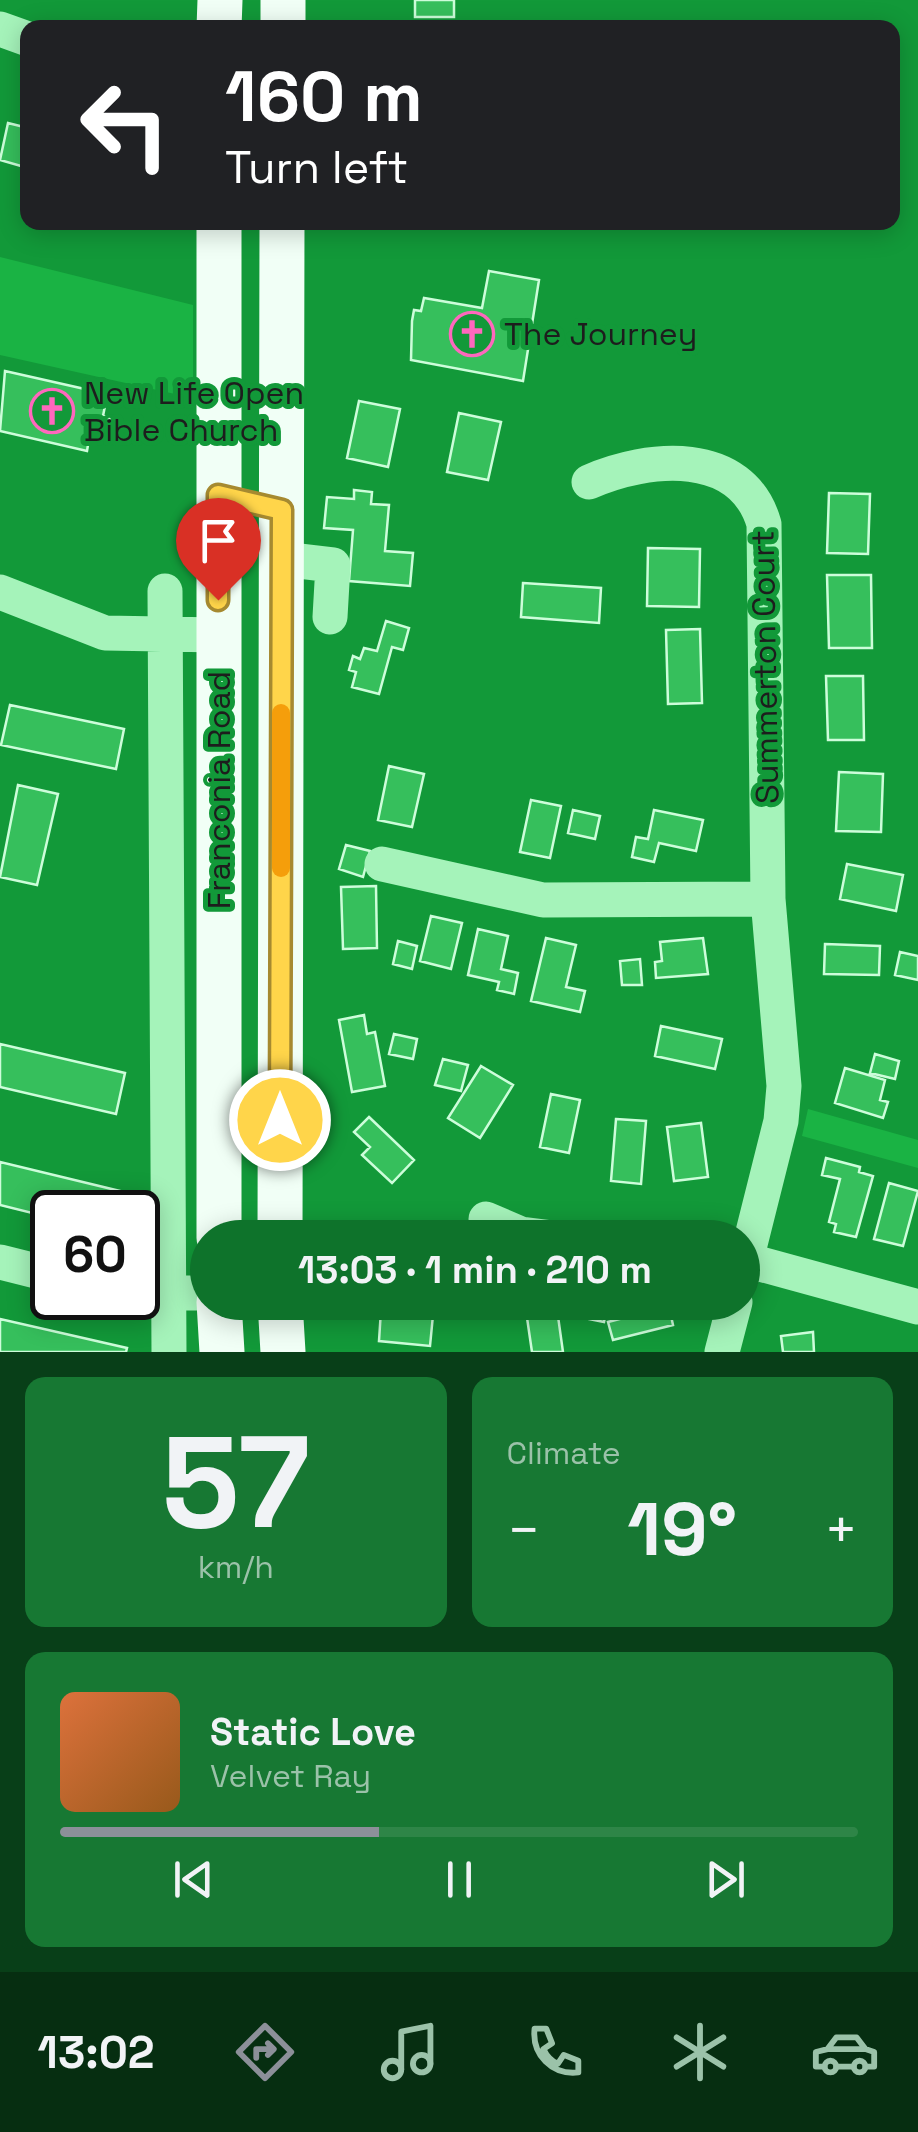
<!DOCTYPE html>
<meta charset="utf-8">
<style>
:root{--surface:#0e732b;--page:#177833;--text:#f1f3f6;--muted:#9bc2a9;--line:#2e8547;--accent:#8c9099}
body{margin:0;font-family:"Space Grotesk",sans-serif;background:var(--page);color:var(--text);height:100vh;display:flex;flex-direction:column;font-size:38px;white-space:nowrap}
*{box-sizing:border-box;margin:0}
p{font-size:32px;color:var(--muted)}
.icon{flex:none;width:55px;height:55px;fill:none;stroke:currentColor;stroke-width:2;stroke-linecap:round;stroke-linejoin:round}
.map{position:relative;height:1352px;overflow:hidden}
.details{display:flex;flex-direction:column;gap:25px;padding:25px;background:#083f18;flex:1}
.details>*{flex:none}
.hud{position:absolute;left:20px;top:20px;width:880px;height:210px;border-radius:20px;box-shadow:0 5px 25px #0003;background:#202124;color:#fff;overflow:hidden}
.speed{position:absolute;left:30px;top:1190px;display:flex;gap:20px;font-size:50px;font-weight:700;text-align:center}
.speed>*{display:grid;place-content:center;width:130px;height:130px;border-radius:50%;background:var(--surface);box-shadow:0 5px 25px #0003;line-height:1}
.speed .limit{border:5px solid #111;border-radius:15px;background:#fff;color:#111}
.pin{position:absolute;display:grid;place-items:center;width:85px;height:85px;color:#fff;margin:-102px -42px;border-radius:50% 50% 50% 0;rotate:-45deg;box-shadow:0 0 10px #0007}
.pin .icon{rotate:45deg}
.me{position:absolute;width:110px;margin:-55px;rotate:0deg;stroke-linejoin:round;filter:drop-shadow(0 0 8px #0008)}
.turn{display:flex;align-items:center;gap:35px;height:210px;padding:0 40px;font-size:45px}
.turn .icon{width:130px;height:130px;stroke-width:2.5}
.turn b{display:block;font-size:70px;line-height:85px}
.big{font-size:75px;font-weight:700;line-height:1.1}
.details .widget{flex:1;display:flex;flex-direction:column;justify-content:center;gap:15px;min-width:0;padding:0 35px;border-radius:20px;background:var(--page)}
.details .dial{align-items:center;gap:0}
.dial b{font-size:130px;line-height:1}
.song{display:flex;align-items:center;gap:30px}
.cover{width:120px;height:120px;border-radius:15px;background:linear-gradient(135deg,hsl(20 70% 55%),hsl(30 70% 35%))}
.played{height:10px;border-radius:5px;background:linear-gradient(90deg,var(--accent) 40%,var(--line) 40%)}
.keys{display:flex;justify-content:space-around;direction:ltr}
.heat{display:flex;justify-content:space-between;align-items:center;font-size:55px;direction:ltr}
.details .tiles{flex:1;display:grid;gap:25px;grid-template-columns:1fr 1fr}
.widget:last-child{grid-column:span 2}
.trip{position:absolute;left:190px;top:1220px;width:570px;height:100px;border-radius:50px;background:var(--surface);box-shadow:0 5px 25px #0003;font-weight:700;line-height:100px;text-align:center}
.tab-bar{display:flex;height:160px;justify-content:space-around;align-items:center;background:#062e11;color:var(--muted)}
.tab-bar .icon{width:70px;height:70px}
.tab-bar .selected{color:var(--accent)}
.tab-bar b{font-size:45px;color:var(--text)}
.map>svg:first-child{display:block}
</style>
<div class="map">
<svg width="918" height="1352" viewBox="0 0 918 1352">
<rect width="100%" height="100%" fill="#129939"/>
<path fill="#1ab344" d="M 0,257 L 193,305 L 193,398 L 0,355 Z
M 808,1109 L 918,1140 L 918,1168 L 802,1136 Z"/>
<path fill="#36bf5c" stroke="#cdfdda" stroke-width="2.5" d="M 415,0 L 454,0 L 454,17 L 415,17 Z
M 8,123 L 28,128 L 28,168 L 0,160 Z
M 489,271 L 539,280 L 523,381 L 411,360 L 412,321 L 414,310 L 421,311 L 424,298 L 482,308 Z
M 5,371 L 98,392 L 95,404 L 105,406 L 103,416 L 110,417 L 106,433 L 102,432 L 100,442 L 89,439 L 87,451 L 0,431 Z
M 359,401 L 400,409 L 388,467 L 347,458 Z
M 459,413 L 501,422 L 488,480 L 447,472 Z
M 354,490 L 372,492 L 371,504 L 389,505 L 385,551 L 413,553 L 410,586 L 349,581 L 353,530 L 324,528 L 327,497 L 354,499 Z
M 829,493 L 870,494 L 868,554 L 827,553 Z
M 648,548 L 700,549 L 699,607 L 647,606 Z
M 827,575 L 871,575 L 872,648 L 829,648 Z
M 523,583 L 601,588 L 599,623 L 521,617 Z
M 386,621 L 409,628 L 403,650 L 392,647 L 379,694 L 352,687 L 356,672 L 349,670 L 353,656 L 360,659 L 364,648 L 377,651 Z
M 700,629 L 702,703 L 668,704 L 666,630 Z
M 826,676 L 863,676 L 864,740 L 828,740 Z
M 10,705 L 124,729 L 116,769 L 1,745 Z
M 389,766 L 424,774 L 412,827 L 378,820 Z
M 839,772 L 883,774 L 881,832 L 836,831 Z
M 18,785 L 58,794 L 37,885 L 0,877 Z
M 531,800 L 561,806 L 550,858 L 520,852 Z
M 573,810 L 600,816 L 595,839 L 568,833 Z
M 654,810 L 703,820 L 696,851 L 659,843 L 654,862 L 632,857 L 636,837 L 648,839 Z
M 346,845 L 370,851 L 363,877 L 339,869 Z
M 847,864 L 903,875 L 896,911 L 840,899 Z
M 376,886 L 377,948 L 343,949 L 341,887 Z
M 431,916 L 462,923 L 451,969 L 420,961 Z
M 478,929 L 508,936 L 501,969 L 518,973 L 514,994 L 497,990 L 499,982 L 468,975 Z
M 546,938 L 576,945 L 566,987 L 585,991 L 580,1012 L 531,1001 Z
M 703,938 L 708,974 L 656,978 L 655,962 L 662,961 L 660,942 Z
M 398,941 L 417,946 L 412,969 L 393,964 Z
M 825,944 L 880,946 L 879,975 L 824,974 Z
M 900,952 L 918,956 L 918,980 L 895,975 Z
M 640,959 L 642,985 L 622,985 L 620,961 Z
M 364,1015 L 367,1034 L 375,1032 L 385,1086 L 352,1092 L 339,1020 Z
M 661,1026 L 722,1039 L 715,1069 L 655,1056 Z
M 394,1034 L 417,1039 L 413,1059 L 389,1054 Z
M 0,1044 L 125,1073 L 116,1114 L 0,1087 Z
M 875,1054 L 899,1061 L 895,1079 L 870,1073 Z
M 443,1059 L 468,1065 L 461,1091 L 435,1085 Z
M 481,1066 L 513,1085 L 480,1138 L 448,1118 Z
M 845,1068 L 885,1080 L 880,1100 L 888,1102 L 883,1118 L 835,1103 Z
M 551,1094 L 580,1100 L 569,1153 L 540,1147 Z
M 369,1117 L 414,1160 L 392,1183 L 362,1155 L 370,1147 L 354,1132 Z
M 616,1119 L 646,1121 L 641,1184 L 611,1181 Z
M 701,1123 L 708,1177 L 674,1181 L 667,1127 Z
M 826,1158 L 860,1167 L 859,1172 L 873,1176 L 856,1237 L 834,1232 L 836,1224 L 829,1222 L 840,1179 L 822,1175 Z
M 0,1162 L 124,1192 L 120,1212 L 52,1212 L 52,1218 L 0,1205 Z
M 889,1183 L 918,1191 L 903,1246 L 874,1239 Z
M 556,1302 L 563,1352 L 532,1352 L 525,1304 Z
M 582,1302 L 608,1302 L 604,1322 L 579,1317 Z
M 668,1302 L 673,1325 L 613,1340 L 608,1322 L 627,1317 L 623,1304 Z
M 381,1310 L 433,1315 L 430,1346 L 379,1341 Z
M 0,1319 L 127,1348 L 126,1352 L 0,1352 Z
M 813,1332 L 814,1352 L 783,1352 L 781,1336 Z"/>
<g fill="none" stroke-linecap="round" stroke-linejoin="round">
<path stroke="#a5f3ba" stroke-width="35" d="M 0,29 L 28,39
M 589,482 C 648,456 742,447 764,524 L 768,899 L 784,1086 L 781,1121 L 742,1276
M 282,559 L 333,565 L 330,617
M 165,591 L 169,1352
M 0,592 L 105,633 L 219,635
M 382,864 L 543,900 L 768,899
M 486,1219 L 521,1234 L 553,1238
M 573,1238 L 655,1238
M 742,1259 L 918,1307
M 0,1262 L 52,1275
M 138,1293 L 208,1293
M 722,1352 L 735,1302"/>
<path stroke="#f1fff6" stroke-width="45" d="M 219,28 L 220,0
M 283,28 L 283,0
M 219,222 L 219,1238
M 280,1238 L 282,222
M 219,1302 L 222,1352
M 280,1302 L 283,1352"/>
</g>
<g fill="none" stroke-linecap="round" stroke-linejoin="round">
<defs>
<path id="route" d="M 218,600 L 218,495 L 282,510 L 280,1120"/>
</defs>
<use href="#route" stroke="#a68a30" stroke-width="25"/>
<use href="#route" stroke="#ffd54a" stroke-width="18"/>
<path stroke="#f59e0b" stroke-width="18" d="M 281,868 L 281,713"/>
</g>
<defs>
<symbol id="church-ring" viewBox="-11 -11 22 22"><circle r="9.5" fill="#129939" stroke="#ff67bd" stroke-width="1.5"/><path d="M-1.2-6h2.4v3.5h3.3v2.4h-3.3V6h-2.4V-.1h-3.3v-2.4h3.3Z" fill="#ff67bd"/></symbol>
</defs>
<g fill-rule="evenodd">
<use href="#church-ring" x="447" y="309" width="50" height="50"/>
<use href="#church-ring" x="27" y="386" width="50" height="50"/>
</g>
<g text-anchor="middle" stroke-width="10" stroke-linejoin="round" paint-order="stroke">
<g font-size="32" fill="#1d1d1d" stroke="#129939" text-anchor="start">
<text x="504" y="345">The Journey</text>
<text x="84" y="404">New Life Open<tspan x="84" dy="37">Bible Church</tspan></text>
</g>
<g font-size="32" fill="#1d1d1d" stroke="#129939">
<text transform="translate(765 667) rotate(-91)" y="11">Summerton Court</text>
<text transform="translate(219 790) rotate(-90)" y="11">Franconia Road</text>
</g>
</g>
</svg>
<div class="speed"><div class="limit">60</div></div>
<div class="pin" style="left:218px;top:600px;background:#d93025"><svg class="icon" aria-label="arrive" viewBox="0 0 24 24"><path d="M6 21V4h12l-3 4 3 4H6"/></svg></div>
<svg class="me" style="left:280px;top:1120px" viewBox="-20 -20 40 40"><circle r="17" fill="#ffd54a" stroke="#fff" stroke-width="3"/><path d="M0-11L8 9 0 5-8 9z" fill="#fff"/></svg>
<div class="trip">13:03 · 1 min · 210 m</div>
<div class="hud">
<div class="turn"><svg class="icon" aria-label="left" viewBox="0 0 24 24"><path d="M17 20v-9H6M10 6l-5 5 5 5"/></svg><div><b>160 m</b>Turn left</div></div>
</div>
</div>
<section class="details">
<div class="tiles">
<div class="widget dial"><b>57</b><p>km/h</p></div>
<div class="widget"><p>Climate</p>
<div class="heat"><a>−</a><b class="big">19°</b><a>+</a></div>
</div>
<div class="widget">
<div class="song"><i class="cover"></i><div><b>Static Love</b><p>Velvet Ray</p></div></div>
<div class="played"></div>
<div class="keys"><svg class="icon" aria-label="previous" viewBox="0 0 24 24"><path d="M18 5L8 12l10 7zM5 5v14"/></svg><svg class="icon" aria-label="pause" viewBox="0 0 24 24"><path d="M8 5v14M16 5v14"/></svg><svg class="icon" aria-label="next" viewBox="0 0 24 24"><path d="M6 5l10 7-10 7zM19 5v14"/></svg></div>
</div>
</div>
</section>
<nav class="tab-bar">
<b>13:02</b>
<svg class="icon selected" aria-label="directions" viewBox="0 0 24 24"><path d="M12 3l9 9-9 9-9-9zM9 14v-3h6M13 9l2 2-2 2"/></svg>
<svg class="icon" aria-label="music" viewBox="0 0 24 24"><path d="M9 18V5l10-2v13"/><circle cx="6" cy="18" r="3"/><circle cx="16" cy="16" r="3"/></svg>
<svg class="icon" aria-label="phone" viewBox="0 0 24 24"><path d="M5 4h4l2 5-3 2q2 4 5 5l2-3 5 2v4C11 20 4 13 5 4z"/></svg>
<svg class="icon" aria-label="climate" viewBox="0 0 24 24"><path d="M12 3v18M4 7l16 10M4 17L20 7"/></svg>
<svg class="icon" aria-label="car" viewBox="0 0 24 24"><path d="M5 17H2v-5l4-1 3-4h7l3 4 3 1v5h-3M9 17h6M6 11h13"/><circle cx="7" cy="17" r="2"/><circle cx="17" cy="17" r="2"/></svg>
</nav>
